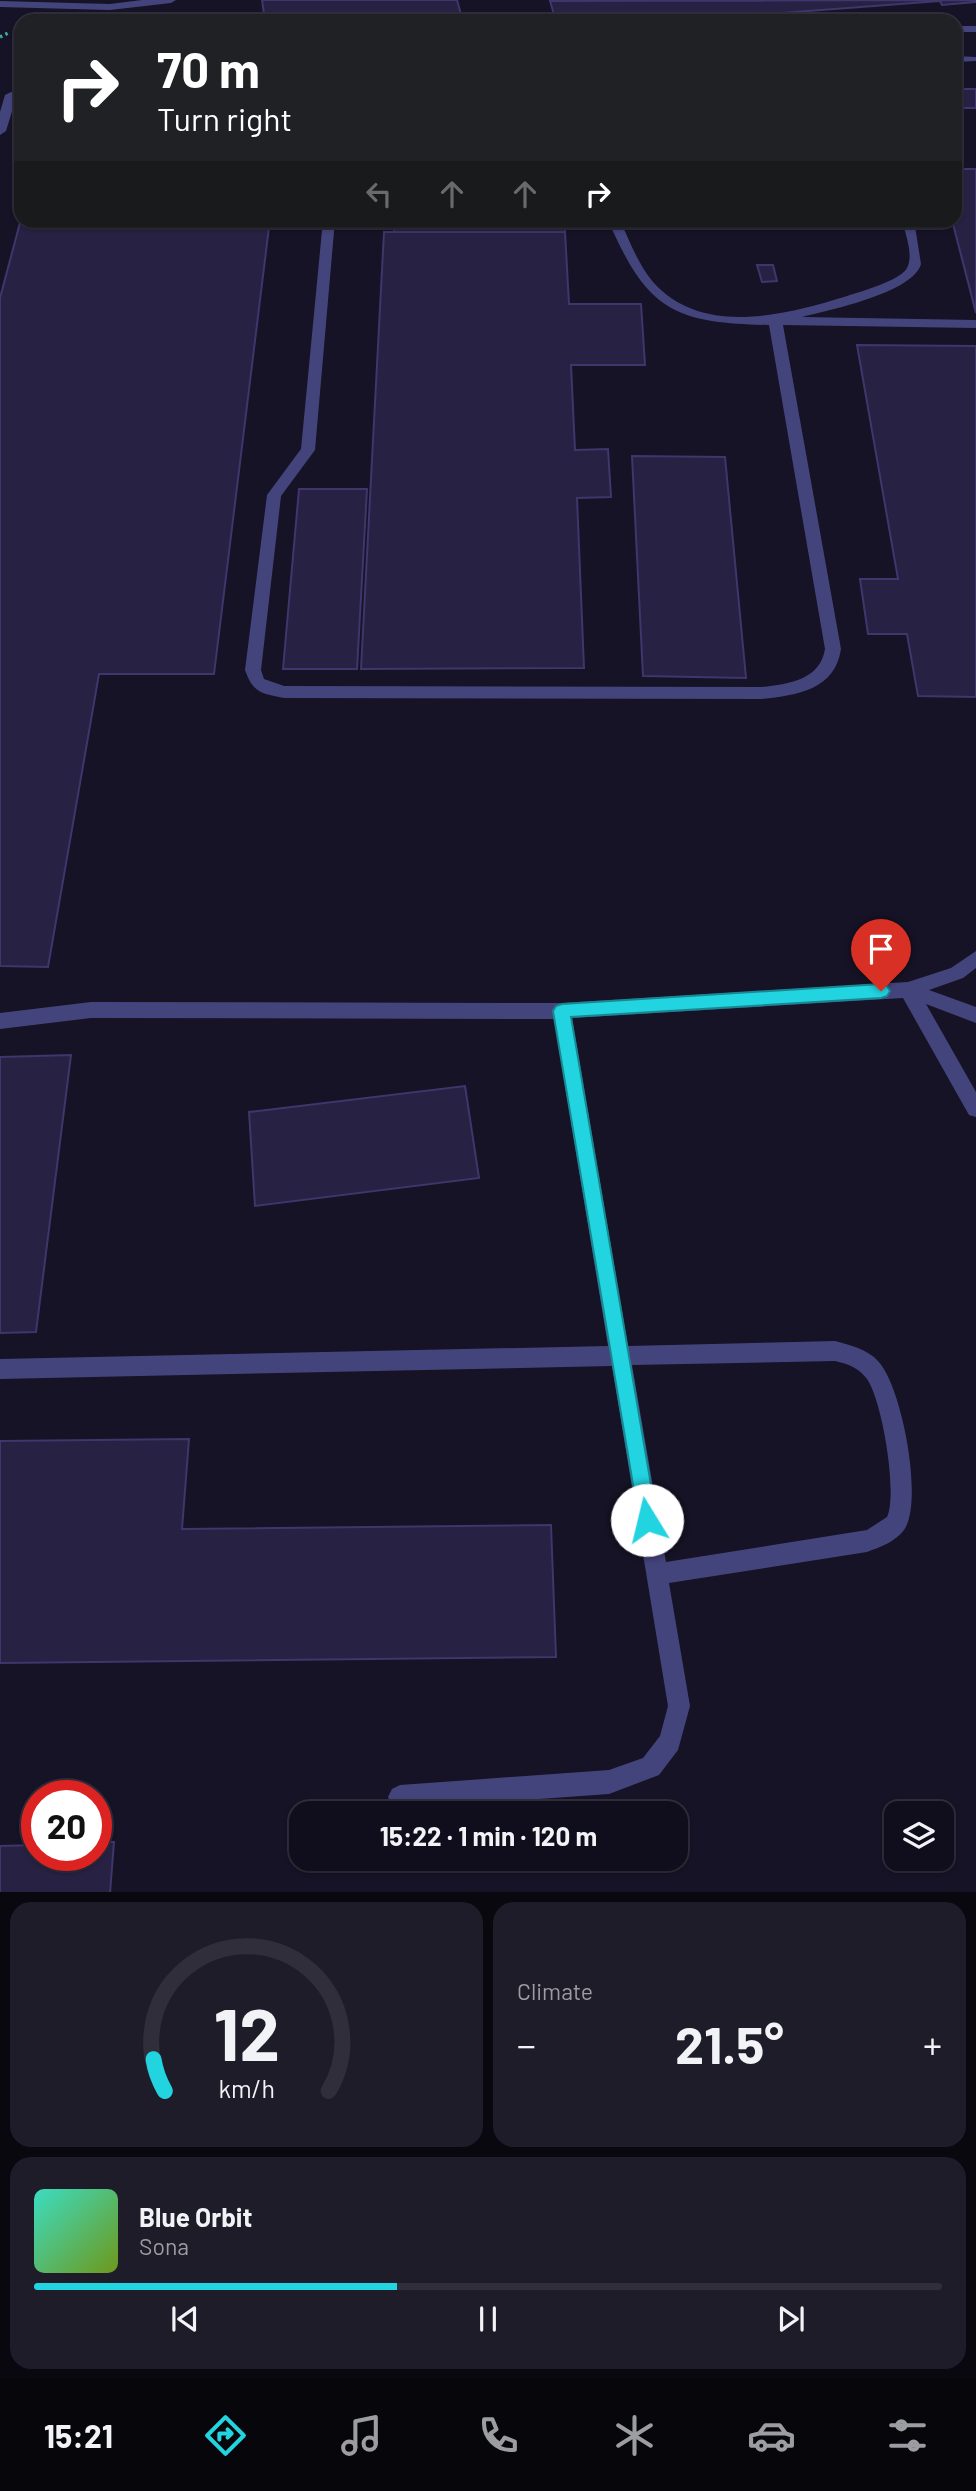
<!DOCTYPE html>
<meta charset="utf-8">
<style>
:root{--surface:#100e1c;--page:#1e1c29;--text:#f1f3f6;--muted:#9c9ca3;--line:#302e3b;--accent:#22d3e0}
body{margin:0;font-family:Barlow,sans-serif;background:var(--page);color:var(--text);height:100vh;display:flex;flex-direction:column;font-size:26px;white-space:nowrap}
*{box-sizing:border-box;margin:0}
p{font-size:23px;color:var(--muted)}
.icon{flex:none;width:38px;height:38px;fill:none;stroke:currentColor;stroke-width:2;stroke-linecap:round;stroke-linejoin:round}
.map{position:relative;height:1892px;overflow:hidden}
.details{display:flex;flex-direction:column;gap:10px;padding:10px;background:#09080f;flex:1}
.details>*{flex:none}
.hud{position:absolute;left:14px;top:14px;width:948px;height:214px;border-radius:21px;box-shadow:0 2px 5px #0004,0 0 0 2px var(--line);background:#202124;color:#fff;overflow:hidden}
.buttons{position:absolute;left:884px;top:1801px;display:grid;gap:14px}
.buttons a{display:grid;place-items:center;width:70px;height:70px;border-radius:14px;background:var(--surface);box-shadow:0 2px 5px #0004,0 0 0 2px var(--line);font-size:35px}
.speed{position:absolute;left:21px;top:1780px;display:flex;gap:14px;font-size:35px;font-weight:700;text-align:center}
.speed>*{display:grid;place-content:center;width:91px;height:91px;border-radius:50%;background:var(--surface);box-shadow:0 2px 5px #0004,0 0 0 2px var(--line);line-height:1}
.speed .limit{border:10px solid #d22;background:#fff;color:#111}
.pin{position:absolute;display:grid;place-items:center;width:60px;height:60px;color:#fff;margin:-72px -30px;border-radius:50% 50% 50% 0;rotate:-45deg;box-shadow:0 0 7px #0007}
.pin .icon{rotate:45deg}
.me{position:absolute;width:77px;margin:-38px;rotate:351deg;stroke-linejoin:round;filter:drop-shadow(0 0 5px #0008)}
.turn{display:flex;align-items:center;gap:24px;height:147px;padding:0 28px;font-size:32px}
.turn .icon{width:91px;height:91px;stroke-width:2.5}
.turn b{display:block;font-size:49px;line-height:60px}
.lanes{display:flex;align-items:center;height:66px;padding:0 28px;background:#0003;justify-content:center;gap:35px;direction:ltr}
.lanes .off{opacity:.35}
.big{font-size:52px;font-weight:700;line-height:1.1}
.details .tile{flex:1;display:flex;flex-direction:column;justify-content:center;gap:10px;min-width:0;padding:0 24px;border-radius:21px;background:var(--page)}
.details .dial{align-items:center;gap:0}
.dial svg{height:182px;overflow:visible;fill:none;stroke:var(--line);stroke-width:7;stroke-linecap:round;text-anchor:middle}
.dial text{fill:var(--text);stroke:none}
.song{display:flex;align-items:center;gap:21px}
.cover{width:84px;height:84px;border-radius:10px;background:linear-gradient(135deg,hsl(170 70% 55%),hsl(80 70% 35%))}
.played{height:7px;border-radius:4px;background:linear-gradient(90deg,var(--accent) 40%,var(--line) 40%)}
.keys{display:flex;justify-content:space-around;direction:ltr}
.heat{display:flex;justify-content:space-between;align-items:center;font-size:38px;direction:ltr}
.details .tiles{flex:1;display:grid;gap:10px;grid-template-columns:1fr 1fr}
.tile:last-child{grid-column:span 2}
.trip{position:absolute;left:289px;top:1801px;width:399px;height:70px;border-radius:21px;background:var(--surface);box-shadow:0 2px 5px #0004,0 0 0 2px var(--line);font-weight:700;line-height:70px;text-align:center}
.tab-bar{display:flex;height:112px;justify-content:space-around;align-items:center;background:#06060b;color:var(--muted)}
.tab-bar .icon{width:49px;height:49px}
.tab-bar .on{color:var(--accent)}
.tab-bar b{font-size:32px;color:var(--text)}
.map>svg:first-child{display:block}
</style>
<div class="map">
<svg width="976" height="1893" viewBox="0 0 976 1893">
<rect width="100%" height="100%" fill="#151325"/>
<path fill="#272143" stroke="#3f366c" stroke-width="2" d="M 262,0 L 457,0 L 462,18 L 423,21 L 265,21 Z
M 976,0 L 976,2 L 942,5 L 940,1 L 674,21 L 556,21 L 550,1 Z
M 226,15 L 227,21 L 163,20 Z
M 956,89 L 976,89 L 976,108 L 956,108 Z
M 956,169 L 976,169 L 976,313 L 952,220 L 956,220 Z
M 21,219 L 114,220 L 113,226 L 269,227 L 214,674 L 99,674 L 48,967 L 0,966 L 0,298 Z
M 395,220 L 565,220 L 565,232 L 394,232 Z
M 384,232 L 565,232 L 569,304 L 641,304 L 645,365 L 571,365 L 575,450 L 608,449 L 611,497 L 577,498 L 584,668 L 361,669 Z
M 757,265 L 773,265 L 777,281 L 762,282 Z
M 857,345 L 976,346 L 976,697 L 918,696 L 907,634 L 868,634 L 860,579 L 898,579 Z
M 632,456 L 725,457 L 746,678 L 643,676 Z
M 299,489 L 367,489 L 357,669 L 283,669 Z
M 71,1055 L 36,1332 L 0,1333 L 0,1057 Z
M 465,1086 L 479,1178 L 255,1206 L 249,1112 Z
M 189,1439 L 182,1529 L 551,1525 L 556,1657 L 0,1663 L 0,1441 Z
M 96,1842 L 114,1842 L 110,1893 L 0,1893 L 0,1846 L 37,1845 L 37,1855 L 96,1855 Z"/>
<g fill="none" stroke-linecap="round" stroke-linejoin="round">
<path stroke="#41a99f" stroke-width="3.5" stroke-dasharray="2.5 3.5" stroke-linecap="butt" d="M 0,37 L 10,32"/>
<path fill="#44447d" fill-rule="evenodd" d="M 142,0 L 176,0 L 171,3 L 110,10 L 0,7 L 0,1 L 110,4 Z
M 956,26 L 976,26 L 976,32 L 956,32 Z
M 956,56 L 976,57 L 976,61 L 956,62 Z
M 11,92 L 17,95 L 6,131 L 0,135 L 0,112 L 5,95 Z
M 323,220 L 335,220 L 315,450 L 281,496 L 261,670 L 264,679 L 284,686 L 762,687 C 789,684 820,680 825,649 L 769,325 C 673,323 647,310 608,220 L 620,220 C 630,242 638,264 653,282 C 702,337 784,315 844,297 C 859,292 900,281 907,268 C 914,255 905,233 902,220 L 914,220 L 921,264 C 913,293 829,310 802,317 L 976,320 L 976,328 L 783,325 L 841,649 C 835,690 797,695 762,699 L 284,698 C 262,694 253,693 245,670 L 267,495 L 301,449 Z
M 976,951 L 976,968 L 963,978 L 929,990 L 976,1007 L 976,1023 L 926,1004 L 976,1092 L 976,1117 L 969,1115 L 903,998 L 572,1018 L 628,1346 L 835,1341 C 850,1345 867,1349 878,1361 C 902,1386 924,1502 904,1530 C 895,1542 880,1547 867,1552 L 669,1583 L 690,1706 L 678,1750 L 659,1775 L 609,1794 L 400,1809 L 392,1805 L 388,1797 L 392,1789 L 400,1785 L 609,1770 L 643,1758 L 660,1736 L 668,1706 L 612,1366 L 0,1379 L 0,1359 L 608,1346 L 554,1019 L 91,1018 L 0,1029 L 0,1013 L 91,1002 L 562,1003 L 908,982 L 951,968 ZM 835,1361 C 848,1364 859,1368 867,1379 C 882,1400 898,1494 887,1517 L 867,1530 L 666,1562 L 632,1365 Z"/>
</g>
<path fill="#22d3e0" stroke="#168992" stroke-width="2" d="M 881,984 L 887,986 L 890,991 L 887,996 L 881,998 L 571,1017 L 657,1520 L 654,1526 L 647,1529 L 640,1526 L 553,1011 L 556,1006 L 562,1004 Z"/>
</svg>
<div class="buttons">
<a><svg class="icon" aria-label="layers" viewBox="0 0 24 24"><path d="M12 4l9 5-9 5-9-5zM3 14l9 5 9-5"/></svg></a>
</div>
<div class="speed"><div class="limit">20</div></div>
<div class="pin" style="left:881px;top:991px;background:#d93025"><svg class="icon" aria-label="arrive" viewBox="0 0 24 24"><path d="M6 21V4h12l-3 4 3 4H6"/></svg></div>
<svg class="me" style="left:647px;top:1520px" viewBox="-20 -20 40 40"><circle r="19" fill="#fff"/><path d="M0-13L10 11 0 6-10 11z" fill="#22d3e0"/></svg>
<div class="trip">15:22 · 1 min · 120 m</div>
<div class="hud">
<div class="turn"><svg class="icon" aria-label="right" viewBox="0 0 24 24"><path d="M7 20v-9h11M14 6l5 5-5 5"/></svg><div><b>70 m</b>Turn right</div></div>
<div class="lanes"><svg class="icon off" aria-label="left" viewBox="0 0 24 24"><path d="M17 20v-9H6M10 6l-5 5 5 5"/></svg><svg class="icon off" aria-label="ahead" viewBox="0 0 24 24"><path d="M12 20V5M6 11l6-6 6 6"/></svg><svg class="icon off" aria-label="ahead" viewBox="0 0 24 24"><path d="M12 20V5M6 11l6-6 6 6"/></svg><svg class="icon" aria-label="right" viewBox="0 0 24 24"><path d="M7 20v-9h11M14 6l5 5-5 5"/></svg></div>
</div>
</div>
<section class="details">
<div class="tiles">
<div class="tile dial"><svg viewBox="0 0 100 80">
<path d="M14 69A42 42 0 1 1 86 69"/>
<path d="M14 69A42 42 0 0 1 9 55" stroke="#22d3e0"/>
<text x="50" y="56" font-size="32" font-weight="700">12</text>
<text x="50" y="72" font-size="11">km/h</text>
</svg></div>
<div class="tile"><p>Climate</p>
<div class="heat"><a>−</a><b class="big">21.5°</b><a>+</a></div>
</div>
<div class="tile">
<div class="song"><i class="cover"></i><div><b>Blue Orbit</b><p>Sona</p></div></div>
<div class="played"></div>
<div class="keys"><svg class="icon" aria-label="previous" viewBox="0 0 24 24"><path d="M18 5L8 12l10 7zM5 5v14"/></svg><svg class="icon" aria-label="pause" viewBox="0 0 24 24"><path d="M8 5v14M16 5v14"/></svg><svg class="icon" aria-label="next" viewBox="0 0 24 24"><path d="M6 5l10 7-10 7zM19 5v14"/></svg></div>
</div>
</div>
</section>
<nav class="tab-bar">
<b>15:21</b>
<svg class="icon on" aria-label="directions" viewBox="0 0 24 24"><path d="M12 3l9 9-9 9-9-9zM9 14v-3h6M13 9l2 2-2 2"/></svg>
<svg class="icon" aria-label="music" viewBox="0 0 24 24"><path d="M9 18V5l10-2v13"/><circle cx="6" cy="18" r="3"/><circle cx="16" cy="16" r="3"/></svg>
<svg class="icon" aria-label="phone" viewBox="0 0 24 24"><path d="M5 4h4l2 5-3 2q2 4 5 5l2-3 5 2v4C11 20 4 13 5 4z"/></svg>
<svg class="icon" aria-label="climate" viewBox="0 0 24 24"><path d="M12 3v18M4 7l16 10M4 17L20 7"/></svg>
<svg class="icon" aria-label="car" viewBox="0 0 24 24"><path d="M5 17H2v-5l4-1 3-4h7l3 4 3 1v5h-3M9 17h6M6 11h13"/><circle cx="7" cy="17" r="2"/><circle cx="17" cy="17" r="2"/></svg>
<svg class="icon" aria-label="filters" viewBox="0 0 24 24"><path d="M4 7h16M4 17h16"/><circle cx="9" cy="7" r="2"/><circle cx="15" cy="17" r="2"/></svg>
</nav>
